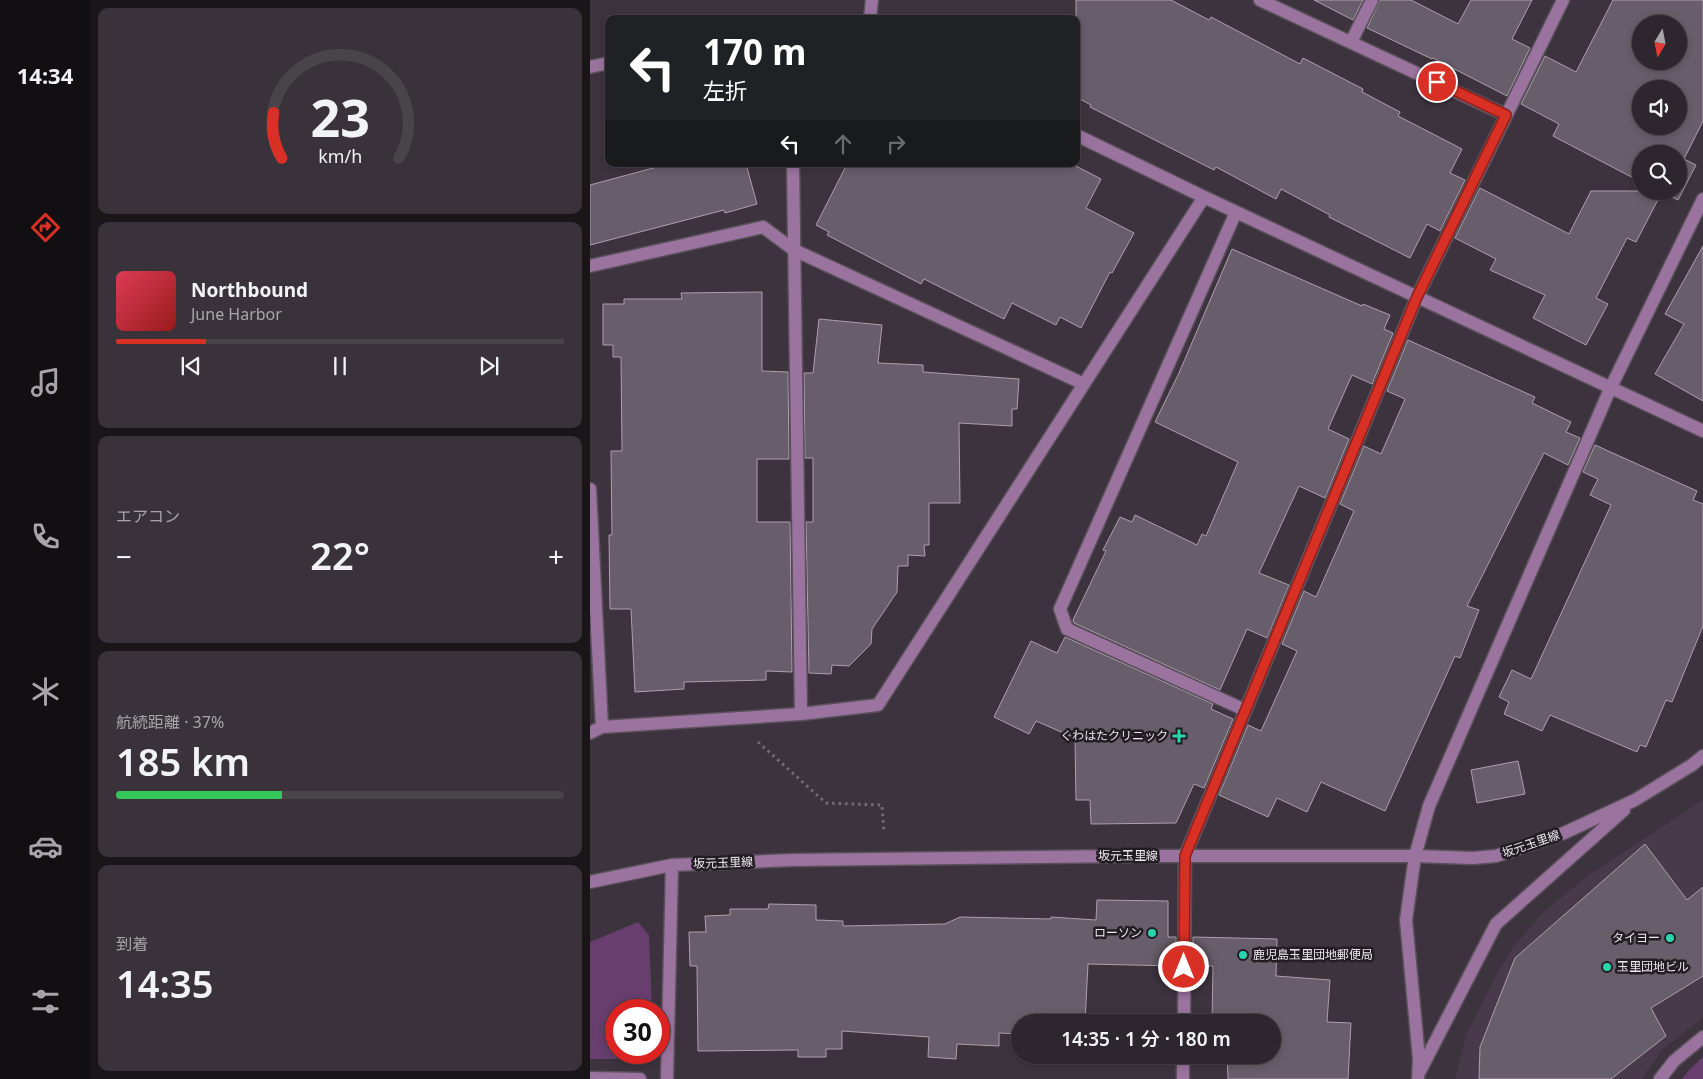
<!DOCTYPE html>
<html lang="ja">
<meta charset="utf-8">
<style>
:root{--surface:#2e262e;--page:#3a323a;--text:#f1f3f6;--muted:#a7a5aa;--line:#49434a;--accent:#d93025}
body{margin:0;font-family:"Noto Sans","Noto Sans JP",sans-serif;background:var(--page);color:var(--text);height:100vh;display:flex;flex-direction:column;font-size:19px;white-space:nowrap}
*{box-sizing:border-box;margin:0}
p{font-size:16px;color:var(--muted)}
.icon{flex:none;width:28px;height:28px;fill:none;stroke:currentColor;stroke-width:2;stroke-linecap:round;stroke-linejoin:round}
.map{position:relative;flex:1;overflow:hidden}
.panel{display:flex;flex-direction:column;gap:8px;padding:8px;background:#191519;width:500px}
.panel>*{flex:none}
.top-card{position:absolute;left:15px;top:15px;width:475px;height:152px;border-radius:10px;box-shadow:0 2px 8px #0003,0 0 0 1px var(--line);background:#202124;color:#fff;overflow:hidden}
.needle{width:32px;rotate:190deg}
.buttons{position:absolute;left:1042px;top:15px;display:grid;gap:10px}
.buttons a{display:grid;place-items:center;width:55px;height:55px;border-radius:50%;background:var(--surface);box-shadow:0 2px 8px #0003,0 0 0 1px var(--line);font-size:25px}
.speed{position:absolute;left:15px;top:999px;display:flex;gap:10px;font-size:25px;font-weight:700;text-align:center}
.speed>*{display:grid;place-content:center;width:65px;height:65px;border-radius:50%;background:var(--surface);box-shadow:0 2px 8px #0003,0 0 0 1px var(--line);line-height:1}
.speed .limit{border:8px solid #d22;background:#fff;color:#111}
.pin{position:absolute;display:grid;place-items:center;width:42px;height:42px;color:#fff;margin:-21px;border:2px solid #fff;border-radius:50%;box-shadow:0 1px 5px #0007}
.me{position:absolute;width:55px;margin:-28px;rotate:0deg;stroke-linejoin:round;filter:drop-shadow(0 0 4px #0008)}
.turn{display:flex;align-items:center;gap:18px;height:105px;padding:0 15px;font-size:22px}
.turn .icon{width:65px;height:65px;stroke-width:2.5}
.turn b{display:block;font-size:35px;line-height:42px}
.lanes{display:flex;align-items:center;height:48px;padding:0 15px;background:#0003;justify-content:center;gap:25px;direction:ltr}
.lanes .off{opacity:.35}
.big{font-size:38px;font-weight:600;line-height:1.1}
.panel .widget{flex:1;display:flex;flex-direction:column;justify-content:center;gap:8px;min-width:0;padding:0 18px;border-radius:10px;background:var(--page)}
.panel .dial{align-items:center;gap:0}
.dial svg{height:130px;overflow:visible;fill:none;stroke:var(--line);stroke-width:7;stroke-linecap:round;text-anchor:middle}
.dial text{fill:var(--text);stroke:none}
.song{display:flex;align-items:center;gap:15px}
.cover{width:60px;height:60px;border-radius:8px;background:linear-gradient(135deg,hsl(350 70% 55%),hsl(0 70% 35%))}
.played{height:5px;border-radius:2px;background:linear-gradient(90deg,var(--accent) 20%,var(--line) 20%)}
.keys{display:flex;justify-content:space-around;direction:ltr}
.heat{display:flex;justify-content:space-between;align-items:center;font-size:28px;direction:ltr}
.charge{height:8px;border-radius:4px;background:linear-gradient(90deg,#34c759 37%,var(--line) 0)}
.trip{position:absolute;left:421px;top:1014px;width:270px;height:50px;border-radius:25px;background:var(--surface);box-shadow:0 2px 8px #0003,0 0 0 1px var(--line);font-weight:600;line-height:50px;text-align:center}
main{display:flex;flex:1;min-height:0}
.menu{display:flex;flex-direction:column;width:90px;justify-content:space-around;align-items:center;background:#120f12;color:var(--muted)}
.menu .icon{width:35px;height:35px}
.menu .current{color:var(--accent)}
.menu b{font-size:22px;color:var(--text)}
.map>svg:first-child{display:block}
</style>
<main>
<nav class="menu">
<b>14:34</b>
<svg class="icon current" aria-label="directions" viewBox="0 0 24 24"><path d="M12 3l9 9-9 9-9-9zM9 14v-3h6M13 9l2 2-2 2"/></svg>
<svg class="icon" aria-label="music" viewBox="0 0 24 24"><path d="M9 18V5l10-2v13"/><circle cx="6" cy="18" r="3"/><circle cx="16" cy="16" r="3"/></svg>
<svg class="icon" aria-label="phone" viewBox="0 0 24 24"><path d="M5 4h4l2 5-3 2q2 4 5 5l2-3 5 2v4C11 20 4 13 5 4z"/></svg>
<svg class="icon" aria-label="climate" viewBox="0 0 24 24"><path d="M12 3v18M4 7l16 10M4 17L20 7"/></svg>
<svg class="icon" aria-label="car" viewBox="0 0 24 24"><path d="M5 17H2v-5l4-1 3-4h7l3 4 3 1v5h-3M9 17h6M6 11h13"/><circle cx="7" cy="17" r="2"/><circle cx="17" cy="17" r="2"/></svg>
<svg class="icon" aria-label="filters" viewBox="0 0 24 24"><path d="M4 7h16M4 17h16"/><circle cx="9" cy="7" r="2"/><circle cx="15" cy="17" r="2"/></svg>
</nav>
<section class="panel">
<div class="widget dial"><svg viewBox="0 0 100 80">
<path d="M14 69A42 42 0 1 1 86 69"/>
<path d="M14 69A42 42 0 0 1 9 41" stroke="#d93025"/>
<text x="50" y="56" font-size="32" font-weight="700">23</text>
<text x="50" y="72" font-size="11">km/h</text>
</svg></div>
<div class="widget">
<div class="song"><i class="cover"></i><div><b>Northbound</b><p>June Harbor</p></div></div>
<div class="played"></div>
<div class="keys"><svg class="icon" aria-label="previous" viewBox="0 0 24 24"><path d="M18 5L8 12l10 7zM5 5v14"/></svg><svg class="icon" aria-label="pause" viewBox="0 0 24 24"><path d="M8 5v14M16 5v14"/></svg><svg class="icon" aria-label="next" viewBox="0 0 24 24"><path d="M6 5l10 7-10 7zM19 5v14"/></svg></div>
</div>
<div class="widget"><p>エアコン</p>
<div class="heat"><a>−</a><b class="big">22°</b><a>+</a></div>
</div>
<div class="widget"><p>航続距離 · 37%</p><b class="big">185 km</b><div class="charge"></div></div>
<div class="widget"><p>到着</p><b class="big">14:35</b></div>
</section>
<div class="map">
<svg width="1113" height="1079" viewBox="0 0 1113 1079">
<rect width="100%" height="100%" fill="#3d333e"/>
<path fill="#483a4a" d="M 1113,800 L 1113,1017 L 1072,1050 L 1052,1079 L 865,1079 L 877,1033 L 906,976 L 923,947 L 953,913 L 996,877 Z"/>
<path fill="#673e6d" d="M 48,922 L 59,935 L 62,1010 L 26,1010 L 26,1052 L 63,1053 L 63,1059 L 0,1059 L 0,942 Z
M 1113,1057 L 1113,1079 L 1092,1079 L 1099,1070 Z"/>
<path fill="#685d6a" stroke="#aca0ad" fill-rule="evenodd" d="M 486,0 L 581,0 L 619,20 L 621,17 L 710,64 L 713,58 L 773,89 L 772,92 L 810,112 L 808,116 L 872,149 L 860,173 L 875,180 L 850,231 L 837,224 L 820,258 L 739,217 L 740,215 L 691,189 L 686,199 L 626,167 L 624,170 L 500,107 L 501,105 L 486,97 Z
M 724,0 L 773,0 L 763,20 Z
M 790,0 L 821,0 L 868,24 L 881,0 L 942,0 L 922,39 L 940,48 L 917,96 L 843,58 L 842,59 L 777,28 Z
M 1023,0 L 1113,0 L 1113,121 L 1094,159 L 1106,165 L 1088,200 L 1072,192 L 1046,242 L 1037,238 L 1006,298 L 1018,304 L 996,345 L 943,318 L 955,295 L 900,270 L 906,259 L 865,238 L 890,188 L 979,234 L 1001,191 L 1089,191 L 1089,154 L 1051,154 L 1051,182 L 963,136 L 969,124 L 931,104 L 955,56 L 986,72 ZM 1051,24 L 1089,24 L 1089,61 L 1051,61 ZM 1051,89 L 1089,89 L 1089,126 L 1051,126 Z
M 78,164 L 156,164 L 167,204 L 135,213 L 134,210 L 0,245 L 0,185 Z
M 257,164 L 482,164 L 511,179 L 496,208 L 544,233 L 522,273 L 520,272 L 491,328 L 470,317 L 466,325 L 422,303 L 414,319 L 334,279 L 331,284 L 237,235 L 239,232 L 226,225 Z
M 1113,246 L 1113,401 L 1065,374 L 1094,324 L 1075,314 Z
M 642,249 L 772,306 L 773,304 L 800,315 L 794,329 L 803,333 L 782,384 L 762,375 L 738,429 L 759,439 L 735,498 L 709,486 L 669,573 L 699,585 L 677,638 L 657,629 L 630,690 L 484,623 L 483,620 L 516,551 L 513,550 L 530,517 L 542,522 L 545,515 L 607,545 L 612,534 L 616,536 L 648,462 L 565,422 L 589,373 Z
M 172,292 L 172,371 L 198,372 L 199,459 L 167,459 L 167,522 L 200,522 L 202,672 L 176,671 L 176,680 L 94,682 L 94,689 L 45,692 L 41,609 L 20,609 L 19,535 L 22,535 L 21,451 L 32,451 L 31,357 L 23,357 L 23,345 L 13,345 L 13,304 L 34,304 L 34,299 L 92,299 L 91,293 Z
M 229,319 L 292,325 L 288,363 L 333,365 L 333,372 L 429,379 L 427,409 L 422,409 L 422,426 L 369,423 L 370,503 L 339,503 L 339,545 L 334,545 L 335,556 L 318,555 L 318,566 L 308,566 L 307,592 L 282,629 L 281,644 L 259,666 L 242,665 L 241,674 L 219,673 L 216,522 L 223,522 L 223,458 L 215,458 L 214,373 L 223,373 Z
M 818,340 L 945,397 L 942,403 L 981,422 L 976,432 L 990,438 L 978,465 L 954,453 L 877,606 L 889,610 L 870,658 L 865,656 L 795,811 L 731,782 L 717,812 L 687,798 L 678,817 L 629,795 L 658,725 L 671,731 L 707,651 L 692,644 L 714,591 L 726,597 L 764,511 L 750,504 L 774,446 L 791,454 L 815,399 L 797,391 Z
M 1005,445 L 1107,491 L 1103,500 L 1113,504 L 1113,626 L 1082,702 L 1076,700 L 1056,747 L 1050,745 L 1047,752 L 960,715 L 952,731 L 914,714 L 919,702 L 909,697 L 922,670 L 941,679 L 1021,505 L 1000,495 L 1008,479 L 993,472 Z
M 475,637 L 623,704 L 621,709 L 643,719 L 614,788 L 604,784 L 586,823 L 501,824 L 500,800 L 486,800 L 485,738 L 446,721 L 439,734 L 404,717 L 441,641 L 467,653 Z
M 928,761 L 935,794 L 887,803 L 881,770 Z
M 1055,844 L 1097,900 L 1113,887 L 1113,976 L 1061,1008 L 1076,1036 L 1021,1079 L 889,1079 L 890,1047 L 925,958 Z
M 507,900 L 578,901 L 578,937 L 586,937 L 586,966 L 498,964 L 495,1022 L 430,1022 L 430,1034 L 409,1033 L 409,1046 L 367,1044 L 366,1059 L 338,1057 L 339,1037 L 252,1031 L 252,1049 L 236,1049 L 236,1057 L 208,1057 L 208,1050 L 108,1051 L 107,966 L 100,966 L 99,932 L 116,932 L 115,916 L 140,915 L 140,909 L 178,909 L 179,904 L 226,905 L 226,920 L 253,921 L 253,926 L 355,924 L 370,917 L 461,919 L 461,917 L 506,920 Z
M 603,937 L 687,939 L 686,976 L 740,980 L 737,1022 L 761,1023 L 758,1079 L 638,1079 L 637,1055 L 682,1055 L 682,1022 L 622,1022 L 623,966 L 602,966 Z"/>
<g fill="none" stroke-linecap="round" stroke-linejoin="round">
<defs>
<path id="minor" d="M 670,0 L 916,115
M 280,19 L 282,0
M 761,42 L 782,0
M 0,67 L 19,63
M 486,135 L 614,197 L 1113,431
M 203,164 L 211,714
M 646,212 L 470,609 L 477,629 L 655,710
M 0,266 L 173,227 L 204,250 L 494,384
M 0,489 L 12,727
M 0,733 L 12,727 L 211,714 L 288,705 L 614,197
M 0,882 L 82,865 L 203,860 L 536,856 L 825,856 L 883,858 L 906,856 L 974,833 L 1045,800 L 1102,765 L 1113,756
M 594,1022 L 595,856 L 827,297 L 973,0
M 830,1071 L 906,924 L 1034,810
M 0,1078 L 50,1079
M 77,1079 L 82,865
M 593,1079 L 593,1055
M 828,1079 L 829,1059 L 816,920 L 825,856 L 839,806 L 1021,387 L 1113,199
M 1070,1079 L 1084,1061 L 1113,1037"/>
</defs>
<use href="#minor" stroke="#59505a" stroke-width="15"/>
<path stroke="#756c76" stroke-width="3" stroke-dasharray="2.5 4" stroke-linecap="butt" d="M 168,742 L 236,803 L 292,805 L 294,833"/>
<use href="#minor" stroke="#9a749f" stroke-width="12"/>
</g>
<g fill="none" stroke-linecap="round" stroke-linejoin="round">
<defs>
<path id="route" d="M 594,967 L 595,856 L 827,297 L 916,115 L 847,82"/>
</defs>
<use href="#route" stroke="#8d1f18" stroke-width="12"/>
<use href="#route" stroke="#d93025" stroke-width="9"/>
</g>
<g fill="#28d5ad" stroke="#211d22" stroke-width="2">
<path d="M586.5 728.5h5v5h5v5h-5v5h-5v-5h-5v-5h5z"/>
<circle cx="562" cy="933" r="5"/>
<circle cx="1080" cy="938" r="5"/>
<circle cx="653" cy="955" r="5"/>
<circle cx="1017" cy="967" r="5"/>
</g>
<g text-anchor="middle" stroke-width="5" stroke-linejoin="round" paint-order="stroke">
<g font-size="12" fill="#ede6ee" stroke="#211d22" text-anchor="end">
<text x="578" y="740">くわはたクリニック</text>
<text x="552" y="937">ローソン</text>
<text x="1070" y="942">タイヨー</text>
<text x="663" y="959" text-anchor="start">鹿児島玉里団地郵便局</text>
<text x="1027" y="971" text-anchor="start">玉里団地ビル</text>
</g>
<g font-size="12" fill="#ede6ee" stroke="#211d22">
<text transform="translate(941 844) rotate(-19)" y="4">坂元玉里線</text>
<text x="538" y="860">坂元玉里線</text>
<text transform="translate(133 863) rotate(-2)" y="4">坂元玉里線</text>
</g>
</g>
</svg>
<div class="buttons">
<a><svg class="needle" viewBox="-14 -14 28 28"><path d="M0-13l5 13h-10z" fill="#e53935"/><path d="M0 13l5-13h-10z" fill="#a7a5aa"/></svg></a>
<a><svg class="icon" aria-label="sound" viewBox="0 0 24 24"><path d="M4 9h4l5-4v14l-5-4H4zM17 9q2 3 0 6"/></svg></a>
<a><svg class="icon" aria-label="search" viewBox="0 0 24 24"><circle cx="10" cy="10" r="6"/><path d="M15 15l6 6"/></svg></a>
</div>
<div class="speed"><div class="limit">30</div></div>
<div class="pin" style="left:847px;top:82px;background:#d93025"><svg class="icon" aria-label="arrive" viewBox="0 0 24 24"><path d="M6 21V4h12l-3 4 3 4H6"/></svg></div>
<svg class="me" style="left:594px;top:967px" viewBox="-20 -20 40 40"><circle r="17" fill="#d93025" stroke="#fff" stroke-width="3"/><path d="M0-11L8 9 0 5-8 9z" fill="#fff"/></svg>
<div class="trip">14:35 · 1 分 · 180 m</div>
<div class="top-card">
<div class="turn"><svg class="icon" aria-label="left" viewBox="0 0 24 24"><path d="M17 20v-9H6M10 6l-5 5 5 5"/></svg><div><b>170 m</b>左折</div></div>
<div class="lanes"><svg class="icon" aria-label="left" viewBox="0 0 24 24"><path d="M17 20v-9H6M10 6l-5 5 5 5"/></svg><svg class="icon off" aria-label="ahead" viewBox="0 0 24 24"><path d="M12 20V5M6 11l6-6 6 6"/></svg><svg class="icon off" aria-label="right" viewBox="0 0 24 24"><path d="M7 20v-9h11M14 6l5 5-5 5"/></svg></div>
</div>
</div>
</main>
